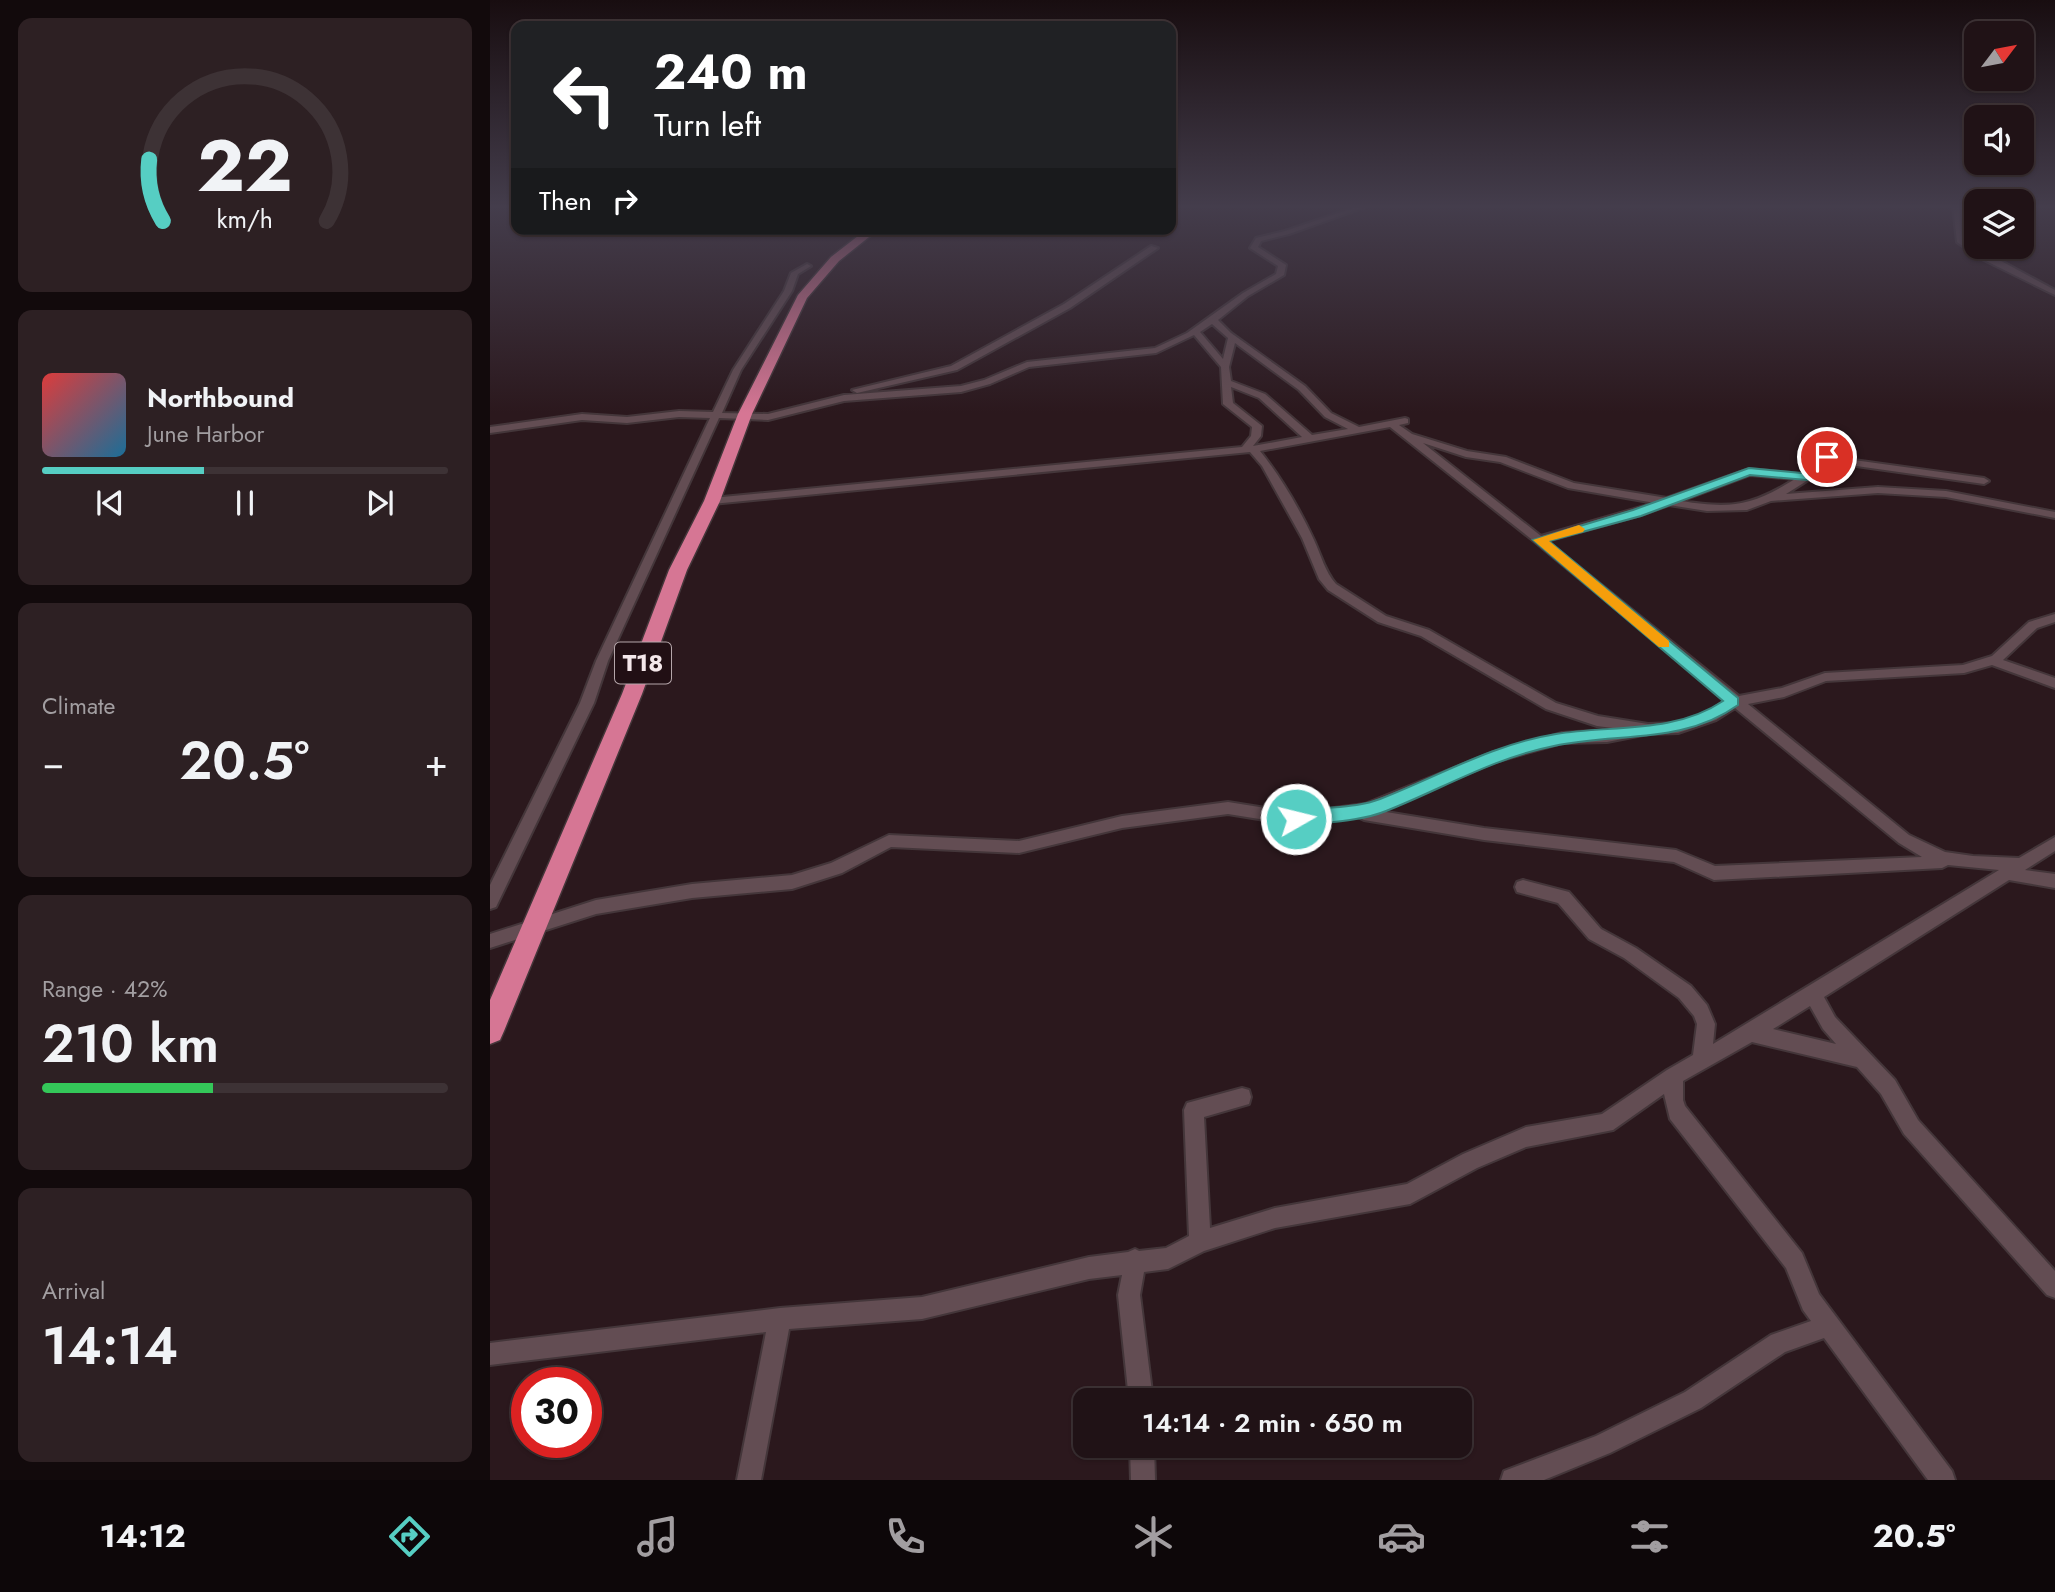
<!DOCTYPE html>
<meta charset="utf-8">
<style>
:root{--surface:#201216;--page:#2d2023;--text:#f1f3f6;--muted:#a29ea1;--line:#3d3235;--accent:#56cec3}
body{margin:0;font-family:Jost,sans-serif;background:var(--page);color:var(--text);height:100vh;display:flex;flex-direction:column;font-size:26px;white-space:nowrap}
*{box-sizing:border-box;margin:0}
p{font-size:23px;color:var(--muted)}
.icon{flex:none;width:38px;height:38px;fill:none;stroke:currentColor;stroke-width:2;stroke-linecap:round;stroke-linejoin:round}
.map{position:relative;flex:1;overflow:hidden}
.sheet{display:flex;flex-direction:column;gap:18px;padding:18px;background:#120a0c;width:490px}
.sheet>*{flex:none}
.banner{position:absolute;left:21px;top:21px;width:665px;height:214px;border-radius:14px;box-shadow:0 2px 5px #0004,0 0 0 2px var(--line);background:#202124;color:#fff;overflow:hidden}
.needle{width:46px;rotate:58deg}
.controls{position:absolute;left:1474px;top:21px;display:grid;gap:14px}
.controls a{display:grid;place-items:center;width:70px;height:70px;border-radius:14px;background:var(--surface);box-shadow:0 2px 5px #0004,0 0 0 2px var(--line);font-size:35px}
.speed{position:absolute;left:21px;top:1367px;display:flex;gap:14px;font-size:35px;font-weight:700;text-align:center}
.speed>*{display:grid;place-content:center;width:91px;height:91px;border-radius:50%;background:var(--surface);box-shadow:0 2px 5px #0004,0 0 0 2px var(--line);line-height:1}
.speed .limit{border:10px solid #d22;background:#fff;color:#111}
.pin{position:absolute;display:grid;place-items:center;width:60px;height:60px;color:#fff;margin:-30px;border:4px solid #fff;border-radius:50%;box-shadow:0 2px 7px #0007}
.me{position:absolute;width:77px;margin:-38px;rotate:82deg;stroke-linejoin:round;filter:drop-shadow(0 0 5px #0008)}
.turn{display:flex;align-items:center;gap:24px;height:147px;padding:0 28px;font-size:32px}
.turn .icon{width:91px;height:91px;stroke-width:2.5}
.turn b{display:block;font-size:49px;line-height:60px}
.then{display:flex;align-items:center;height:66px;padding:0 28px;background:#0003;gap:14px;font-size:26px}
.big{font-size:52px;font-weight:600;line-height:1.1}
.sheet .widget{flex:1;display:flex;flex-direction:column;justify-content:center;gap:10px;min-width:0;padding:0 24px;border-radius:14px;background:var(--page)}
.sheet .dial{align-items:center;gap:0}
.dial svg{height:182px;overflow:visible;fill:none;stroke:var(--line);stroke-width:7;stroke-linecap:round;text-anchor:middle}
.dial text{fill:var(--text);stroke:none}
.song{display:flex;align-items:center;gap:21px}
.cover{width:84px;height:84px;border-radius:10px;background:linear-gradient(135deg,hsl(0 70% 55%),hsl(200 70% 35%))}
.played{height:7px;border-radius:4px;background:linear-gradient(90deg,var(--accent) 40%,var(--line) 40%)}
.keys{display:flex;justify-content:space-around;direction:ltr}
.heat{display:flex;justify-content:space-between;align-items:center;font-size:38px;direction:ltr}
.charge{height:10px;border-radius:5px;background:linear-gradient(90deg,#34c759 42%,var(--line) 0)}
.trip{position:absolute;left:583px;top:1388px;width:399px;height:70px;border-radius:14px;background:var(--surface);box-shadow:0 2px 5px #0004,0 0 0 2px var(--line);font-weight:600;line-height:70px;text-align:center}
.menu{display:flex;height:112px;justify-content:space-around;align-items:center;background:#0d0709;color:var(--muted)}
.menu .icon{width:49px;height:49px}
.menu .on{color:var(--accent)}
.menu b{font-size:32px;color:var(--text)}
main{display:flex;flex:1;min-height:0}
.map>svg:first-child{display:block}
</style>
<main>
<section class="sheet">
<div class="widget dial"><svg viewBox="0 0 100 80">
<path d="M14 69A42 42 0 1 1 86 69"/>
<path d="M14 69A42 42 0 0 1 8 42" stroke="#56cec3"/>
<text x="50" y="56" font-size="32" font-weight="700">22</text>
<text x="50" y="72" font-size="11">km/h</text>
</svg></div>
<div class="widget">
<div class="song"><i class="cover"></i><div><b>Northbound</b><p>June Harbor</p></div></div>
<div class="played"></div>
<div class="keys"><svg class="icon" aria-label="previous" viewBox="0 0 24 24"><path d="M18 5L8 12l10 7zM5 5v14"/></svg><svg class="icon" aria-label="pause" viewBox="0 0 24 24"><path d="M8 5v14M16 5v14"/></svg><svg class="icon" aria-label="next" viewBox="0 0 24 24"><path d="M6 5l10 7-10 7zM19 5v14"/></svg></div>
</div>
<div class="widget"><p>Climate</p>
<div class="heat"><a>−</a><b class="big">20.5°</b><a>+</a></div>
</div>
<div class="widget"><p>Range · 42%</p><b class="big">210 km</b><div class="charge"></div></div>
<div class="widget"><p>Arrival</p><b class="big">14:14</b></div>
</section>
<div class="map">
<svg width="1565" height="1480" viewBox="0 0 1565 1480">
<rect width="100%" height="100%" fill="#2b181d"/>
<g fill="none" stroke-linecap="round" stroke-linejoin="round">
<defs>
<path id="minor" d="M 869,206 L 878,206 L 799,234 L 771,241 L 768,247 L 796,265 L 794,275 L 758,296 L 728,320 L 741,333 L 815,386 L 841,413 L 869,427 L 915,418 L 918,419 L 918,423 L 909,425 L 922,434 L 977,451 L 1016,457 L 1084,483 L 1177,498 L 1259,469 L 1313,474 L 1323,468 L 1331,457 L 1337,454 L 1342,457 L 1494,478 L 1499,481 L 1494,484 L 1338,462 L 1331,472 L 1296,494 L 1388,487 L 1456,491 L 1565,512 L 1565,518 L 1456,497 L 1388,493 L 1281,501 L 1257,510 L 1217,511 L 1179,505 L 1151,515 L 1057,541 L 1249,696 L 1292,688 L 1335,673 L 1473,665 L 1502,656 L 1539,622 L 1565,614 L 1565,622 L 1547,628 L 1513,660 L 1565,678 L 1565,688 L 1502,665 L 1474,673 L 1336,681 L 1294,697 L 1258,704 L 1419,835 L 1455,852 L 1483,856 L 1529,858 L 1565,837 L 1565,851 L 1535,870 L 1565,874 L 1565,888 L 1519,880 L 1334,997 L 1345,1017 L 1405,1080 L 1428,1120 L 1565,1271 L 1565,1298 L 1557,1295 L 1414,1134 L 1391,1094 L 1367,1067 L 1262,1042 L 1193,1081 L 1193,1100 L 1195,1106 L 1312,1253 L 1329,1294 L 1462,1471 L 1465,1480 L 1438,1480 L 1334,1338 L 1295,1352 L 1211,1408 L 1120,1453 L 1054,1480 L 1011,1480 L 1014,1471 L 1106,1436 L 1195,1392 L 1281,1335 L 1321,1321 L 1313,1310 L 1296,1268 L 1180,1119 L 1174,1094 L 1123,1130 L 1036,1147 L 987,1168 L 920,1204 L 785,1228 L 714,1251 L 678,1269 L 654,1272 L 650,1295 L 663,1400 L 639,1400 L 628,1295 L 632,1275 L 599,1279 L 432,1319 L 299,1329 L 271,1480 L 247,1480 L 276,1332 L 0,1365 L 0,1343 L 290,1308 L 432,1297 L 599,1257 L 638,1252 L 645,1249 L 649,1251 L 676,1248 L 699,1236 L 694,1110 L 697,1103 L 752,1088 L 759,1090 L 761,1097 L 759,1104 L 714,1117 L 720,1228 L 785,1208 L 917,1184 L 973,1154 L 1036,1127 L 1112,1114 L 1177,1070 L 1203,1055 L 1207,1024 L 1204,1016 L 1189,998 L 1134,958 L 1099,939 L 1068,903 L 1027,892 L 1025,887 L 1027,882 L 1033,880 L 1079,892 L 1111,929 L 1146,948 L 1201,986 L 1217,1005 L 1225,1024 L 1223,1044 L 1509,870 L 1458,865 L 1452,868 L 1224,880 L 1184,862 L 994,840 L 874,820 L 868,817 L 806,825 L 738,814 L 632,828 L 529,853 L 401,847 L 352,873 L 302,889 L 202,898 L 106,914 L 0,948 L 0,934 L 106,900 L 202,884 L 302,875 L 341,863 L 399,835 L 529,841 L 632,816 L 738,802 L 806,813 L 875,804 L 1001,753 L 1072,733 L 1130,729 L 1107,726 L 1056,709 L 931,636 L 888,622 L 838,590 L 829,579 L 812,538 L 772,466 L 760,452 L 222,504 L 217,501 L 222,498 L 752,447 L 761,436 L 762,427 L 733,404 L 731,367 L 704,335 L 666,353 L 539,367 L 500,384 L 471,392 L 354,401 L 278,420 L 229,418 L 118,661 L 104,703 L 6,907 L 0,909 L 0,885 L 90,703 L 106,661 L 220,418 L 189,417 L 137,423 L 92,420 L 0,433 L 0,427 L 92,414 L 137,417 L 189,411 L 223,412 L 243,370 L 294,291 L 301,273 L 317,264 L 321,266 L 308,274 L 302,291 L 251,370 L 232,413 L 278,414 L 354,395 L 471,386 L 494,380 L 537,362 L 665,348 L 697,333 L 753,293 L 786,274 L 788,266 L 760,248 L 766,238 L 795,231 ZM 722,324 L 738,338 L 733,359 L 710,332 ZM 745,343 L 809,390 L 835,417 L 858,429 L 822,435 L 775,394 L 741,381 L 739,367 ZM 741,387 L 769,398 L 812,437 L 763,446 L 771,436 L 772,426 L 743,403 ZM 900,427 L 1045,542 L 1236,700 L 1216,714 L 1187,723 L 1158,724 L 1108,716 L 1066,703 L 939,630 L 896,616 L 846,584 C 835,572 831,555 824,540 C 810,510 791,477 770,451 ZM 933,443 L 976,457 L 1010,462 L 1078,488 L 1165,503 L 1051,536 ZM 1260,475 L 1305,479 C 1262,506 1241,509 1191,501 ZM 1245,708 L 1409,843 L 1432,857 L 1225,866 L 1186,850 L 994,828 L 890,811 L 1005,762 L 1072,743 L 1117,742 L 1158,734 L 1188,733 L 1226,720 ZM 1320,1006 L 1333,1029 L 1346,1044 L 1283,1029 Z
M 1463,206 L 1486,208 L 1486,212 L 1470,209 L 1472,240 L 1565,290 L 1565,295 L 1488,257 L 1467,242 Z
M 661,246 L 668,248 L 580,308 L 467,370 L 367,393 L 362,390 L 461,366 L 574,304 Z
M 640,1446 L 664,1446 L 665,1480 L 641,1480 Z"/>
<path id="trunk" d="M 377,229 L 389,229 L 349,261 L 317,298 L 262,414 L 230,501 L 197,570 L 152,694 L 14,1031 L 10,1040 L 0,1044 L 0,1000 L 132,694 L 179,570 L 214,501 L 248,414 L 308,295 L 341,257 Z"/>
</defs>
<use href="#minor" stroke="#44363a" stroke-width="4"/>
<use href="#trunk" stroke="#44363a" stroke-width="3"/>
<use href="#minor" fill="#634d53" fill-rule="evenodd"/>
<use href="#trunk" fill="#d67694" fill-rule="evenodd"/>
</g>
<linearGradient id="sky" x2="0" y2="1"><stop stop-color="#180d10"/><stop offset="0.5" stop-color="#443d4c"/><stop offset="1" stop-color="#443d4c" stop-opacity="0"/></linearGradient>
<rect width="1565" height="413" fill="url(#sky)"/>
<path fill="#56cec3" stroke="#38867f" stroke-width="2" d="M 1333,455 L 1342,457 L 1331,472 L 1317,480 L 1260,475 L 1151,516 L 1059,541 L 1248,698 L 1248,705 C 1192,745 1128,732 1064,746 C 1003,758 952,789 896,811 C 869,822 835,822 806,826 L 800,824 L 798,819 L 800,814 C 829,805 862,810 890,799 C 949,776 1003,744 1066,734 C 1121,725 1184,734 1233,701 L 1043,540 L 1143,510 L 1259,468 L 1311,473 L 1323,467 Z"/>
<path fill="#f59e0b" d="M 1089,525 L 1095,529 L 1093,532 L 1059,541 L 1179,641 L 1179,647 L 1169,647 L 1043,540 Z"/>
<g text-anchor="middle" stroke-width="7" stroke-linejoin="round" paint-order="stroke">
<rect fill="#210f14" stroke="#b5a6aa" stroke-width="2" x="125" y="642.5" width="56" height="41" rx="5"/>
<g font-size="24" font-weight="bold" fill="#f4e7ea">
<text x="153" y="671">T18</text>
</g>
</g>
</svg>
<div class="controls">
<a><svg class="needle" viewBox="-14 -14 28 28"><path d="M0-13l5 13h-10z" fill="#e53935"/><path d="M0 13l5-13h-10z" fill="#a29ea1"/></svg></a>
<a><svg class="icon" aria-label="sound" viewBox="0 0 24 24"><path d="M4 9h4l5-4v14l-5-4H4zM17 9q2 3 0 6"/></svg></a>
<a><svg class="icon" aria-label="layers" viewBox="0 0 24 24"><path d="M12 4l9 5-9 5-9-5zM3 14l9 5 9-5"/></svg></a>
</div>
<div class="speed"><div class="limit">30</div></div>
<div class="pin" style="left:1337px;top:457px;background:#d93025"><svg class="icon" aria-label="arrive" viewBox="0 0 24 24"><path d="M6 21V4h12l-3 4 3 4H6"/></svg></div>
<svg class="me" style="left:806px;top:819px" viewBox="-20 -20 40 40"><circle r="17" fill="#56cec3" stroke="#fff" stroke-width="3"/><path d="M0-11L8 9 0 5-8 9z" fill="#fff"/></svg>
<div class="trip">14:14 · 2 min · 650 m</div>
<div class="banner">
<div class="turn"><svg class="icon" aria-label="left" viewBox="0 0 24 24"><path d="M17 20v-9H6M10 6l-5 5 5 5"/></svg><div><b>240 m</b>Turn left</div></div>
<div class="then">Then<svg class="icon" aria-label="right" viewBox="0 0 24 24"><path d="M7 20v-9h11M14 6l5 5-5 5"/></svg></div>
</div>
</div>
</main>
<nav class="menu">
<b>14:12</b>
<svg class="icon on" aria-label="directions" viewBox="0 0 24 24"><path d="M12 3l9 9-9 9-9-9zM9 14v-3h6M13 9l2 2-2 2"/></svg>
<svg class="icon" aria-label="music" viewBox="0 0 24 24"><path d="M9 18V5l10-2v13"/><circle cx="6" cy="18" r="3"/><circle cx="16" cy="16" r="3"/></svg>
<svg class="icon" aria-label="phone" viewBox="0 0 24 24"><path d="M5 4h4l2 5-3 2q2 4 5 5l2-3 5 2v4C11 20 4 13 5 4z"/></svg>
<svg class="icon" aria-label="climate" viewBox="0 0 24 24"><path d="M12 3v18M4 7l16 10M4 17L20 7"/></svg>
<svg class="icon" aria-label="car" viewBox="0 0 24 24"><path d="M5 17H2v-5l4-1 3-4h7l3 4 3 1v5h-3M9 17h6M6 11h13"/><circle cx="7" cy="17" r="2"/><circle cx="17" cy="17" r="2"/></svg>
<svg class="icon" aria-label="filters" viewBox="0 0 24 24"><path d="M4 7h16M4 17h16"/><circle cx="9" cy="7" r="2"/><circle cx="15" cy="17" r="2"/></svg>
<b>20.5°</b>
</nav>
